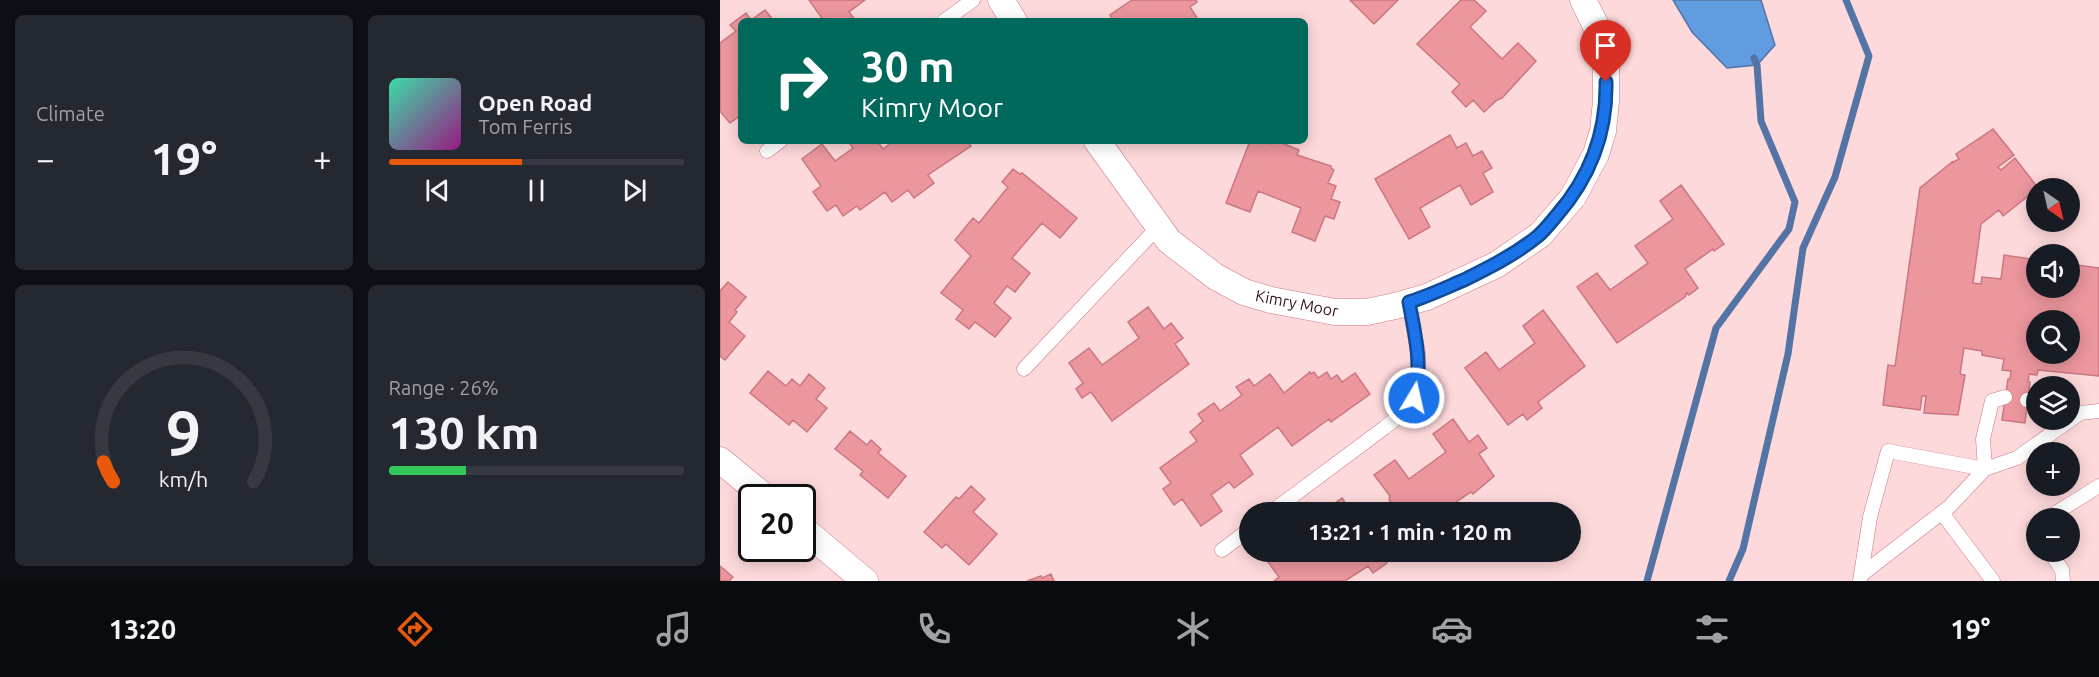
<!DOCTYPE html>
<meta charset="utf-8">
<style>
:root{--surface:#171b24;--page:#242831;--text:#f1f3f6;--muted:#9ea1a6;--line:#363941;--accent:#ea580c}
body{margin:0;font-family:Ubuntu,sans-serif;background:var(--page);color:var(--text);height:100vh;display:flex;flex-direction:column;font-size:22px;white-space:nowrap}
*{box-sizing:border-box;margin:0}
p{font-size:20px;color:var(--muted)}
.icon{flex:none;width:33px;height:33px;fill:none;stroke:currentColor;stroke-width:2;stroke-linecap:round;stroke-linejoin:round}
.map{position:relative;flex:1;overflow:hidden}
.details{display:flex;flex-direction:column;gap:15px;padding:15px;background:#0d0f14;width:720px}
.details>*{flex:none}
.guide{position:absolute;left:18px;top:18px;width:570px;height:126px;border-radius:9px;box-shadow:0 3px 15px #0003;background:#00695c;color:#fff;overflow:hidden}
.needle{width:39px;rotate:146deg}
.controls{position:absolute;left:1306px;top:178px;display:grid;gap:12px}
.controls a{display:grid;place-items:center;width:54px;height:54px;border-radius:50%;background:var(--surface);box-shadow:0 3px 15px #0003;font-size:30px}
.speed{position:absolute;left:18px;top:484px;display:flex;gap:12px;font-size:30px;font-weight:700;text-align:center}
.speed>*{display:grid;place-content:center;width:78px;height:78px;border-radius:50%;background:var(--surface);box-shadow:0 3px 15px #0003;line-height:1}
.speed .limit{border:3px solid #111;border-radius:9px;background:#fff;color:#111}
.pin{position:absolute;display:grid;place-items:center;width:51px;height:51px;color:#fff;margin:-62px -26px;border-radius:50% 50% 50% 0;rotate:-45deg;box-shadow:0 0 6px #0007}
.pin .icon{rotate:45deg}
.me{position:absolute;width:66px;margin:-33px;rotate:9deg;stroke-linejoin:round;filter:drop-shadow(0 0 4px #0008)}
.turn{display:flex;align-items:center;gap:21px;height:126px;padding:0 24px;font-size:27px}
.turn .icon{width:78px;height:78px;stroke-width:2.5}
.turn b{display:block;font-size:42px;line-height:51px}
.big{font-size:45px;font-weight:700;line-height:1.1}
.details .tile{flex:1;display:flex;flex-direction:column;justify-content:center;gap:9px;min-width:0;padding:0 21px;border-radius:9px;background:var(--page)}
.details .dial{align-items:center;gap:0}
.dial svg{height:156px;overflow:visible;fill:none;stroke:var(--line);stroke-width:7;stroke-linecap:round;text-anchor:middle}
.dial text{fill:var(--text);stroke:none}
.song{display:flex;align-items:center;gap:18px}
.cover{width:72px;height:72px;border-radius:9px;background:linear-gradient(135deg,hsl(160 70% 55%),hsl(310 70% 35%))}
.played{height:6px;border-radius:3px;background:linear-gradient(90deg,var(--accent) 45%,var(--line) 45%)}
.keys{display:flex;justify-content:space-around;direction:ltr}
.heat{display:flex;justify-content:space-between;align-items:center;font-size:33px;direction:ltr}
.charge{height:9px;border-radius:4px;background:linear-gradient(90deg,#34c759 26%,var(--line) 0)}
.details .tiles{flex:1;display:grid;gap:15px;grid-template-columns:repeat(2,1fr)}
.trip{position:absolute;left:519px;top:502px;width:342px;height:60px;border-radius:30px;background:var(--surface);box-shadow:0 3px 15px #0003;font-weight:700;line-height:60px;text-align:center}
.dock{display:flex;height:96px;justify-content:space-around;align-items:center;background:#090b0e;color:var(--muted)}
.dock .icon{width:42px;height:42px}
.dock .selected{color:var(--accent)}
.dock b{font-size:27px;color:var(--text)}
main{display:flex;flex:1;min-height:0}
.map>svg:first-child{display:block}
</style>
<main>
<section class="details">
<div class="tiles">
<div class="tile"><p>Climate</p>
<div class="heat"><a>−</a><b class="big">19°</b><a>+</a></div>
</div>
<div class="tile">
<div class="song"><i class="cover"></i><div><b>Open Road</b><p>Tom Ferris</p></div></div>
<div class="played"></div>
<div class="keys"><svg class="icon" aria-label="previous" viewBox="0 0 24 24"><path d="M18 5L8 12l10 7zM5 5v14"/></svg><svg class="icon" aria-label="pause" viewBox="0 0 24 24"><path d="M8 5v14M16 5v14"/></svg><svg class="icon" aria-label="next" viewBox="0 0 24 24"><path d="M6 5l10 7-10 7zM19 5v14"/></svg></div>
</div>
<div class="tile dial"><svg viewBox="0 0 100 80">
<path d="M14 69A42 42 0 1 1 86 69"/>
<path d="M14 69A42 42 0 0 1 9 59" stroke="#ea580c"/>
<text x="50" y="56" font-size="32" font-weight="700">9</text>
<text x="50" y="72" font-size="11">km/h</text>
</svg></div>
<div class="tile"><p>Range · 26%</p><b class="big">130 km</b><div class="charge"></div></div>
</div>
</section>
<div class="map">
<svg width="1379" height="581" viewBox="0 0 1379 581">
<rect width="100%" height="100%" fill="#fed9db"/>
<path fill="#619ce0" stroke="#5474a5" stroke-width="1.5" d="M 953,0 L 1041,0 L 1055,45 L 1037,65 L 1007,68 L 972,32 Z"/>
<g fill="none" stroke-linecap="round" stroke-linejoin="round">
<path stroke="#5474a5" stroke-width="7" d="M 927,581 L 996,328 L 1069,229 L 1075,202 L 1041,121 L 1037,65 L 1034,58
M 1009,581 L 1023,549 L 1068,354 L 1083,248 L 1115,177 L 1149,56 L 1126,0"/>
</g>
<path fill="#ec969e" stroke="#ca7780" stroke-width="1.5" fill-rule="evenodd" d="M 89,0 L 145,0 L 129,12 L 136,21 L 104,21 Z
M 412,0 L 476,0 L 477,2 L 470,7 L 479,21 L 394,21 L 390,15 Z
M 630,0 L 678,0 L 654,24 Z
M 741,0 L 754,0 L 766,11 L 750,27 L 782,59 L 798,43 L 816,61 L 782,98 L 777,100 L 764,112 L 753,100 L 746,107 L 732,92 L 740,84 L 697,44 Z
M 45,10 L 54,21 L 21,21 L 21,92 L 18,94 L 21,98 L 21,115 L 10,123 L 0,111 L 0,43 L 16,31 L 10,25 L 26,13 L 31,20 Z
M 1273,129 L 1294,155 L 1278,167 L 1281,170 L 1295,158 L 1318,188 L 1283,216 L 1279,210 L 1261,224 L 1253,283 L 1261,284 L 1262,277 L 1281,279 L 1284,255 L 1317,260 L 1317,288 L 1350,288 L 1350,264 L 1379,268 L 1379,376 L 1318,370 L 1317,375 L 1309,374 L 1308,382 L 1310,382 L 1305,423 L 1282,420 L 1288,379 L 1290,379 L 1291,371 L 1282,370 L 1284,359 L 1262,355 L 1262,351 L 1244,348 L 1240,374 L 1245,375 L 1238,415 L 1204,413 L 1206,396 L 1202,396 L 1200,410 L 1163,405 L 1168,365 L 1175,366 L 1200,188 L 1232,162 L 1232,163 L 1239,159 L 1236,154 ZM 1317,321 L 1350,321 L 1350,354 L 1317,354 Z
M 730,135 L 737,148 L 746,143 L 753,156 L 762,151 L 772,168 L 763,173 L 773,192 L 751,205 L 740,185 L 700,208 L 710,227 L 689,239 L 655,179 Z
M 135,141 L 157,141 L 163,149 L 174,141 L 247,141 L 251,146 L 208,175 L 214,183 L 194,198 L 188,190 L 172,202 L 165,192 L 140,210 L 137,206 L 123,216 L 116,205 L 107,211 L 93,192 L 101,186 L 82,159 L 102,144 L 115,161 L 133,148 L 130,144 Z
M 530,141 L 542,141 L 550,144 L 551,141 L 557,141 L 579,150 L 577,155 L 611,166 L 611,168 L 614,170 L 608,183 L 616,186 L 611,199 L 620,202 L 614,219 L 605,216 L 595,241 L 572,232 L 581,208 L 538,191 L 530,212 L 506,203 Z
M 293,169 L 300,174 L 302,173 L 357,218 L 340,238 L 322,223 L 292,258 L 310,273 L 295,292 L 287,286 L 274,303 L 291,318 L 275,337 L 255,322 L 249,329 L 236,319 L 243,310 L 221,293 L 251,256 L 235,240 L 253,218 L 259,223 L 288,187 L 282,182 Z
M 961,185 L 1004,244 L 994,251 L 993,249 L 965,269 L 978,288 L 969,295 L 967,293 L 965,297 L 897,343 L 857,287 L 877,273 L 890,290 L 928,263 L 915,246 L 953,219 L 940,201 Z
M 8,282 L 26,297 L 15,310 L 17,312 L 9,322 L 25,336 L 5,360 L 0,356 L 0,291 Z
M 428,307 L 444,329 L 451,323 L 463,338 L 455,344 L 469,364 L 392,421 L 371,392 L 362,398 L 356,389 L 363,383 L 349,363 L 369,348 L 382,365 L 419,338 L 408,322 Z
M 823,310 L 865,366 L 818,402 L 822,408 L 807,420 L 803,414 L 788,425 L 745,368 L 766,352 L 779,370 L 815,343 L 803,326 Z
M 48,371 L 66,386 L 72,379 L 80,386 L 89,374 L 105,388 L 96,399 L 107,408 L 87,432 L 73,420 L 69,425 L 30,393 Z
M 590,372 L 591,374 L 594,372 L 598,378 L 607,372 L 611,379 L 617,375 L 622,382 L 635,373 L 650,394 L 611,422 L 609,419 L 572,446 L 558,427 L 520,455 L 533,474 L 514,488 L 509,482 L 491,495 L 502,511 L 481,526 L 462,499 L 454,505 L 443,489 L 451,483 L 440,468 L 477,441 L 470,432 L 483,421 L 478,414 L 494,403 L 500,411 L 522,395 L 516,387 L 529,379 L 534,386 L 550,374 L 564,393 Z
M 733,419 L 749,442 L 758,435 L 767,448 L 759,454 L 774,476 L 753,494 L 751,492 L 732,505 L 738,513 L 683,513 L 669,500 L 670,496 L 654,475 L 675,460 L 689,479 L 726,452 L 713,434 Z
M 130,431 L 147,445 L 151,440 L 161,449 L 158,453 L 186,476 L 168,498 L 140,475 L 143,471 L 115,449 Z
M 251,486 L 265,499 L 253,512 L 277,534 L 249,565 L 226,544 L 222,548 L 204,532 L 236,497 L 239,499 Z
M 622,498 L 632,513 L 601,513 Z
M 545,552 L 573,552 L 576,556 L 583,552 L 660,552 L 667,563 L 653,573 L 648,566 L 625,581 L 554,581 L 559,577 L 542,554 Z
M 0,566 L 13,577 L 9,581 L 0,581 Z
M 331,574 L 334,581 L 307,581 L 321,576 L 322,578 Z"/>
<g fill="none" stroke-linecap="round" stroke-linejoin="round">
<defs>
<path id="lane" d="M 224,21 L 253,0
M 47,151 L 60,141
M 304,369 L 439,226
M 1307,400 L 1317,402
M 550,513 L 664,428 L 684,412 L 694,398 L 699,381 L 698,353 L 689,302
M 1222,513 L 1273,581
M 1326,519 L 1379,486
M 1317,525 L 1314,526 L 1317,531
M 502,550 L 530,529
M 1330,552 L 1342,570 L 1343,581
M 1141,575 L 1229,507 L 1265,469 L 1263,439 L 1272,401 L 1285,397
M 1140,581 L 1150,517 L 1168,451 L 1265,469 L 1297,458 L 1360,413 L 1379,411"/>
<path id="street" d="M 281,0 L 294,21
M 377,141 L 449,241 L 496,277 L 524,292 L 551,300 L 615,312 L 647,312 L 675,306 L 707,297 L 776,265 L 820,235 L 853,197 L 876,154 L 883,131 L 886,101 L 886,63 L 875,24 L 863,0
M 0,460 L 46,498
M 82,528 L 145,581"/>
</defs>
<use href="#lane" stroke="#cc7982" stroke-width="15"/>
<use href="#street" stroke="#cc7982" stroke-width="27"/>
<use href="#lane" stroke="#fff" stroke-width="14"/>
<use href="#street" stroke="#fff" stroke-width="26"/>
</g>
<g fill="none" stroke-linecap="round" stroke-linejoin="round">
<defs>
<path id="route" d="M 694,398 C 703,366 695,335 689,302 C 708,296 725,288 744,280 C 770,267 796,254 818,236 C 825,230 831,222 837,215 C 870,177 887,133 886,82"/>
</defs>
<use href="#route" stroke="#114b97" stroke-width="15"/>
<use href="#route" stroke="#1a73e8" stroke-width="10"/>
</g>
<g text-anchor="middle" stroke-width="5" stroke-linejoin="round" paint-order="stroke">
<g font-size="16" fill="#36151a" stroke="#fff">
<text transform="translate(577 303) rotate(11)" y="6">Kimry Moor</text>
</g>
</g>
</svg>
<div class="controls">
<a><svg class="needle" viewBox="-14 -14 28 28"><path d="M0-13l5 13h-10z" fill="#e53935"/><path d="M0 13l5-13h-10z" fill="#9ea1a6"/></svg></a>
<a><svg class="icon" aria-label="sound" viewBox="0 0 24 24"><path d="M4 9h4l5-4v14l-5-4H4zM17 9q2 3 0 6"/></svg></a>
<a><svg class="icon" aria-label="search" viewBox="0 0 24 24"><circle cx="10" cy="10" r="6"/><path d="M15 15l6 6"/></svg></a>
<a><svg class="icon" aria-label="layers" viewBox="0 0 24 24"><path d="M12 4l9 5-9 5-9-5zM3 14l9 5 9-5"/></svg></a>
<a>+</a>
<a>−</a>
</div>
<div class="speed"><div class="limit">20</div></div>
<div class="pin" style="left:886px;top:82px;background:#d93025"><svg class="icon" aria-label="arrive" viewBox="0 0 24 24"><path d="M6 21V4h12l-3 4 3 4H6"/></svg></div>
<svg class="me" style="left:694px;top:398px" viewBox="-20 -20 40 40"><circle r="17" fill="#1a73e8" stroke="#fff" stroke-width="3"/><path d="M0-11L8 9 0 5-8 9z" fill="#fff"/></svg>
<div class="trip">13:21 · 1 min · 120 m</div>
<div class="guide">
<div class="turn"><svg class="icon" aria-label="right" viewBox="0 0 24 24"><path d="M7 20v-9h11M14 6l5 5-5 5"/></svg><div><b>30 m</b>Kimry Moor</div></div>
</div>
</div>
</main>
<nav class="dock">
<b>13:20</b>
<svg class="icon selected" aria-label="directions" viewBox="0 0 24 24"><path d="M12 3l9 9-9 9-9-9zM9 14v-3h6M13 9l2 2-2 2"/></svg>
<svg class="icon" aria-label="music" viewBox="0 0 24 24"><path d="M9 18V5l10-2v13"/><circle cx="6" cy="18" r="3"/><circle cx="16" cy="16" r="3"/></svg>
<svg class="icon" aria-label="phone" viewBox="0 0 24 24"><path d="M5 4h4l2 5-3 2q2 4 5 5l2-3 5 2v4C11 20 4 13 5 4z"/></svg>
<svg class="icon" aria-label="climate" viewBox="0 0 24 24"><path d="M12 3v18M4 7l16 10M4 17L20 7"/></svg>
<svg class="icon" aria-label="car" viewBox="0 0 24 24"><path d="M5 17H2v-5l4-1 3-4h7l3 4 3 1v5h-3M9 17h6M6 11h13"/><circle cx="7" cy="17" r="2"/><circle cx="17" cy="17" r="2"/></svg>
<svg class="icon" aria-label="filters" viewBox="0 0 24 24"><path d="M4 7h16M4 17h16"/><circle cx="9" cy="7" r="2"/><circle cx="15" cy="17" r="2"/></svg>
<b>19°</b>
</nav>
